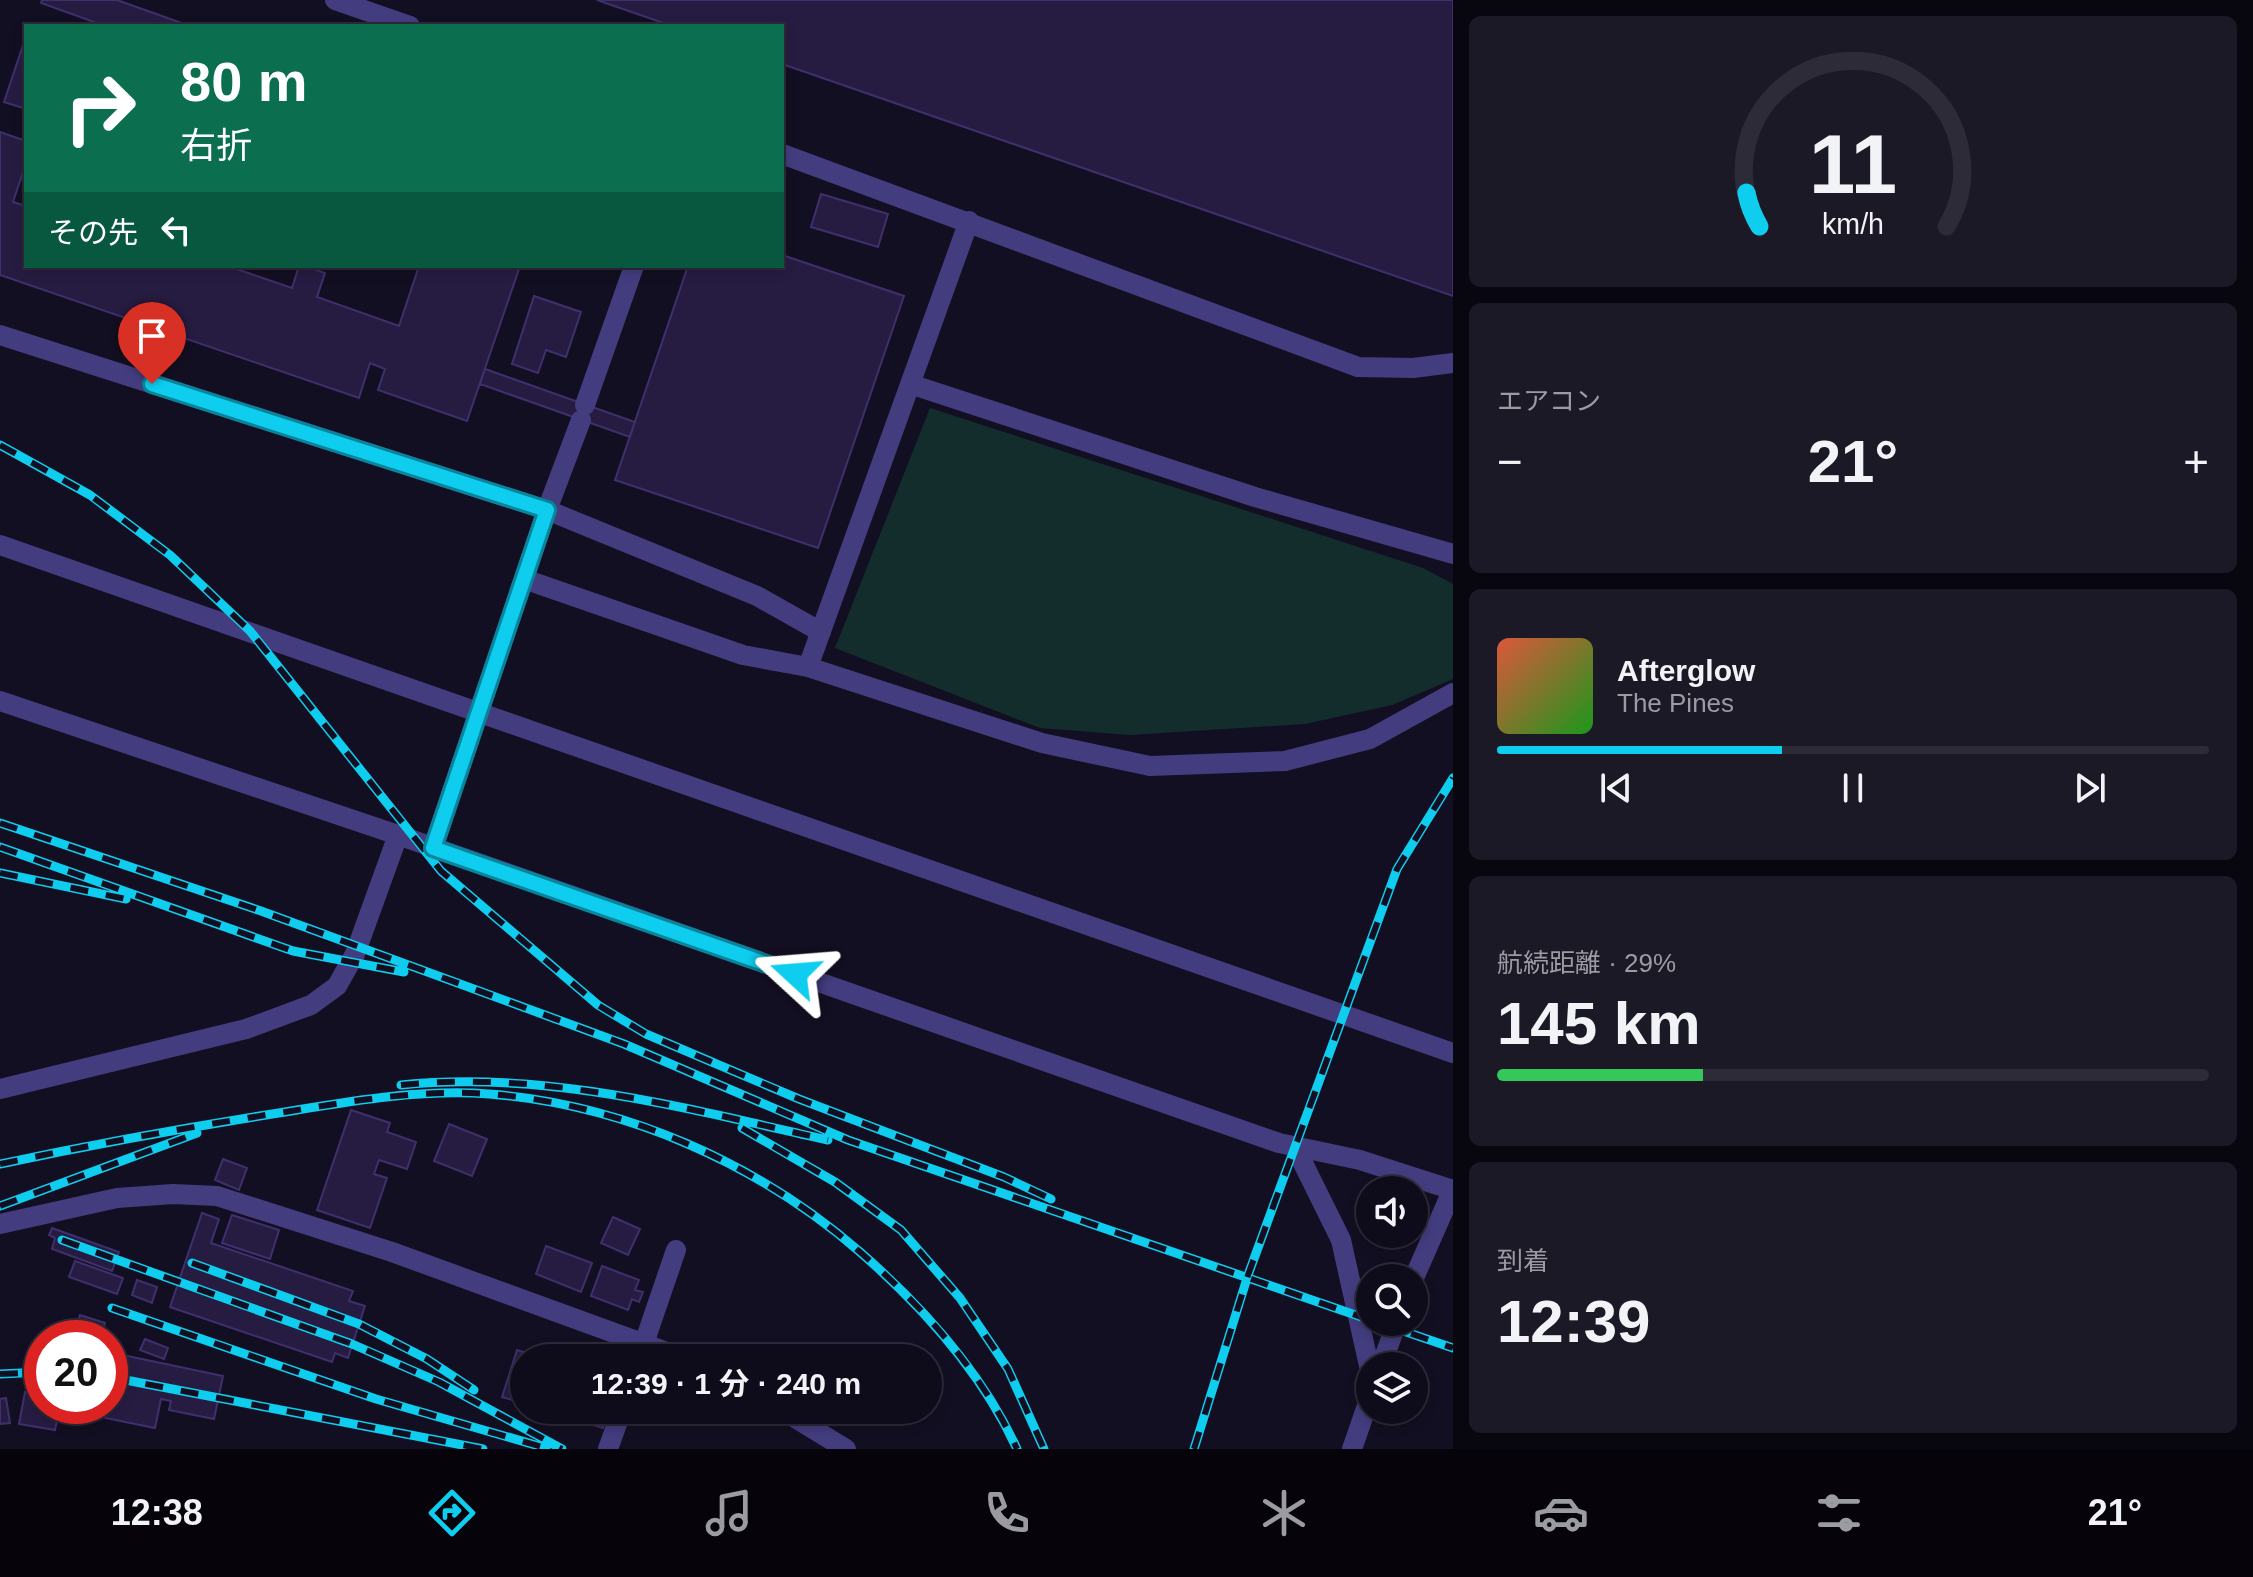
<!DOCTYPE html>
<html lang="ja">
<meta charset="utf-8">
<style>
:root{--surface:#0e0b1a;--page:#1c1927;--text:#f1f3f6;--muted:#9b9ba2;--line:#2e2b39;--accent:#0ecdee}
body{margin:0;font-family:Helvetica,"Noto Sans JP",sans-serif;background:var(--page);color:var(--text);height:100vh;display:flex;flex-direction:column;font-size:30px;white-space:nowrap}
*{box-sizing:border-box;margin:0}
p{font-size:26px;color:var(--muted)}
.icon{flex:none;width:44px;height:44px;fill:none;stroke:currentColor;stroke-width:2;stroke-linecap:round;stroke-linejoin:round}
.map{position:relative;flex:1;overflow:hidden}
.panel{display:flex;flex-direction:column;gap:16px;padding:16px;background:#08060e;width:800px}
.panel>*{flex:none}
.banner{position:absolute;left:24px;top:24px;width:760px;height:244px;border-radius:0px;box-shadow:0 4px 12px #0003,0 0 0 2px var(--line);background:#0b6e4f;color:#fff;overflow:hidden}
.controls{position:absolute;left:1356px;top:1176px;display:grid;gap:16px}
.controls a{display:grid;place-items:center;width:72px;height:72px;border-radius:50%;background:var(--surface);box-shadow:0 4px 12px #0003,0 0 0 2px var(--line);font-size:40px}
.speed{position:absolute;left:24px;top:1320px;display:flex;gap:16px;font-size:40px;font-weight:700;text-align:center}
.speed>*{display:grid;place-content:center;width:104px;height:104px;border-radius:50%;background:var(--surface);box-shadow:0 4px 12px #0003,0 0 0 2px var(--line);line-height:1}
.speed .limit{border:12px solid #d22;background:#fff;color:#111}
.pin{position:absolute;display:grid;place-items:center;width:68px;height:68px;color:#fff;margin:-82px -34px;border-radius:50% 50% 50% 0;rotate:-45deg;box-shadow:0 0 8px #0007}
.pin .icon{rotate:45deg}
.me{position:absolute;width:88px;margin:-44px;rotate:289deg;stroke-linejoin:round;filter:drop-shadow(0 0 6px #0008)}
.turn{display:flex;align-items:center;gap:28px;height:168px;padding:0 24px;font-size:36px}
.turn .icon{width:104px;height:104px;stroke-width:2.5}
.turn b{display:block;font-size:56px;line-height:68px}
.then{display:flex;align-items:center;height:76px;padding:0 24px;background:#0003;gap:16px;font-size:30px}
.big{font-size:60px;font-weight:700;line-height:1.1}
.panel .tile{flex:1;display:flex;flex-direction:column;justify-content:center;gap:12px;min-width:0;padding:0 28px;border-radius:12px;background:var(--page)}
.panel .dial{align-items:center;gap:0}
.dial svg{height:208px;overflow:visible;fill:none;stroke:var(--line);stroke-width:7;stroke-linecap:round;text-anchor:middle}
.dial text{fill:var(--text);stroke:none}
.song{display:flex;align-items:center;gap:24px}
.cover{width:96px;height:96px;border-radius:12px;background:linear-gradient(135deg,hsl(10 70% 55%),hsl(120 70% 35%))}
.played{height:8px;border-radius:4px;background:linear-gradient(90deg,var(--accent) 40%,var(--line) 40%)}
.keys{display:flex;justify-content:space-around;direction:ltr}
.heat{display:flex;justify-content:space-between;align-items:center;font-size:44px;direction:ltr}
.charge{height:12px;border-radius:6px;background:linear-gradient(90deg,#34c759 29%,var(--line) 0)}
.trip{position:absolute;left:510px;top:1344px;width:432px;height:80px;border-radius:40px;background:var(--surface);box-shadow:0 4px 12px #0003,0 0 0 2px var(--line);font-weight:700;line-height:80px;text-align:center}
.tabs{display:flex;height:128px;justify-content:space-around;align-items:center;background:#06040a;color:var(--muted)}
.tabs .icon{width:56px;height:56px}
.tabs .selected{color:var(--accent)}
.tabs b{font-size:36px;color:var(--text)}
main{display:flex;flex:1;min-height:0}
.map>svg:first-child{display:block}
</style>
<main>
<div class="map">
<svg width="1453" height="1449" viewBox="0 0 1453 1449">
<rect width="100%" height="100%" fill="#130f22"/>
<path fill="#132c2c" d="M 930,408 L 1423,568 L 1453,584 L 1453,679 L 1392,705 L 1305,724 L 1130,735 L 1040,728 L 835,648 Z"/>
<path fill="#261c42" stroke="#3f306d" stroke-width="2" d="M 42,0 L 117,0 L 190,26 L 105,26 L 41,3 Z
M 597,0 L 1453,0 L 1453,296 L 782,64 L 782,26 L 672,26 Z
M 25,39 L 26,39 L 26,109 L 4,102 Z
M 0,132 L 26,141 L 26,163 L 13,202 L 26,206 L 26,266 L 228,266 L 292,288 L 299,266 L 305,266 L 325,273 L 317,297 L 399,326 L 419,266 L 520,266 L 467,421 L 378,390 L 385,369 L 370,363 L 359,398 L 0,275 Z
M 821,194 L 888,214 L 878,247 L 811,227 Z
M 782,255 L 904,296 L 818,548 L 615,480 L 688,266 L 782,266 Z
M 534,296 L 581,312 L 566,357 L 546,350 L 538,373 L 512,364 Z
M 485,369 L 635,422 L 630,437 L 480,384 Z
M 351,1110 L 390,1123 L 387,1132 L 416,1142 L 407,1169 L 379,1160 L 374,1174 L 387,1178 L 370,1228 L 317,1210 Z
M 449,1124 L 487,1139 L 472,1176 L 434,1161 Z
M 223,1159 L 247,1168 L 239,1190 L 215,1180 Z
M 202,1213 L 219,1219 L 211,1243 L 353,1291 L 349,1301 L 365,1306 L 348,1358 L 335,1353 L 332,1362 L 170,1307 Z
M 232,1215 L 279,1230 L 270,1259 L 222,1243 Z
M 613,1217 L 640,1229 L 628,1255 L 601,1243 Z
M 52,1228 L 119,1252 L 112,1271 L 52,1249 L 55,1238 L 49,1235 Z
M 546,1246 L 592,1263 L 581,1292 L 536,1274 Z
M 75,1261 L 123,1278 L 117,1294 L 69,1277 Z
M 602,1266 L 639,1280 L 635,1290 L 643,1292 L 639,1302 L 632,1299 L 628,1310 L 591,1296 Z
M 137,1280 L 157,1287 L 152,1303 L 132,1295 Z
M 80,1315 L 105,1323 L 100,1338 L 72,1338 Z
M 145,1339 L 168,1348 L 164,1359 L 140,1350 Z
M 517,1350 L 542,1358 L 524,1358 L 524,1403 L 502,1397 Z
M 118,1354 L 223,1376 L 214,1419 L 169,1410 L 171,1401 L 161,1399 L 155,1428 L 86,1414 L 87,1406 L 110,1406 Z
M 25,1392 L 42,1396 L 42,1406 L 60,1406 L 55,1430 L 19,1424 Z
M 6,1398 L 10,1423 L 0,1424 L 0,1399 Z
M 546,1410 L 609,1410 L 603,1428 Z"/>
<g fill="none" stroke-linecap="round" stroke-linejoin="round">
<path stroke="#433d7f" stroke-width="20" d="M 335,0 L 410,26
M 782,154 L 1358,367 L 1413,368 L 1453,363
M 0,335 L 547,510 L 757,596 L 821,632
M 910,384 L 1255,497 L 1453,554
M 585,405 L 634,266
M 0,545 L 1453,1053
M 524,579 L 743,655 L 808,667 L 1042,743 L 1150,766 L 1285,761 L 1370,739 L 1453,693
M 808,667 L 969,221
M 0,701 L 398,835 L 1279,1143 L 1360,1160 L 1453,1190
M 433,848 L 547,510 L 581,420
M 0,1089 L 246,1029 L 311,1005 L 337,986 L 355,954 L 398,835
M 1295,1147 L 1341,1240 L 1370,1370
M 0,1224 L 117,1198 L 173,1194 L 217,1196 L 392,1252 L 683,1358
M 1414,1278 L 1453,1189
M 639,1358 L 676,1250
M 1381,1366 L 1397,1322
M 782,1410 L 846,1449
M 608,1449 L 622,1410
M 1352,1449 L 1370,1397"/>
<defs>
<path id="rail" d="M 0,445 L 90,495 L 170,555 L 250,631 L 441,871 L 598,1005 L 646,1034 L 799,1099 L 1004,1177 L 1051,1199
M 0,823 L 261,911 L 624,1044 L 848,1140 L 1370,1320
M 0,847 L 293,951 L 404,972
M 0,873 L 126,899
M 401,1085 C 545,1070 689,1109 828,1140
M 742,1128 L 835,1182 L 901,1230 L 960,1298 L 1008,1369 L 1044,1449
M 0,1164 C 95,1144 189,1127 285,1112 C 352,1101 421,1089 489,1094 C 624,1104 759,1164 860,1252 C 923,1307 982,1372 1017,1449
M 0,1206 L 197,1133
M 62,1240 L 352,1344 L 439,1382 L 562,1449
M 192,1263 L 359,1324 L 427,1359 L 474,1390
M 112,1308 L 376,1399 L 546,1448
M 1377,1322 L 1453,1348
M 0,1374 L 42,1372
M 110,1377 L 483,1449
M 1194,1449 L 1248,1275 L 1397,869 L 1453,778"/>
</defs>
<use href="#rail" stroke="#0ecdee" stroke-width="9"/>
<use href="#rail" stroke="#130f22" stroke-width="6" stroke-dasharray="18" stroke-linecap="butt"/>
</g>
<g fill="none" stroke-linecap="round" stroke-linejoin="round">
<defs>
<path id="route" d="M 152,384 L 547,510 L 433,848 L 795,974"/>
</defs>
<use href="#route" stroke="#09859b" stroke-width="20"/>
<use href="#route" stroke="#0ecdee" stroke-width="14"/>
</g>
</svg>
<div class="controls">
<a><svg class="icon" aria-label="sound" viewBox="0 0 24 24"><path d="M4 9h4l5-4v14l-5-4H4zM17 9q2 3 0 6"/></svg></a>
<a><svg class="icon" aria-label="search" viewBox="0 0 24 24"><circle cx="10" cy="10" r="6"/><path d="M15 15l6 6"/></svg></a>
<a><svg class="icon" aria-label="layers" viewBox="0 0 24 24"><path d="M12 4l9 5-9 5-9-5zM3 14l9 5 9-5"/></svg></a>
</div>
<div class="speed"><div class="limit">20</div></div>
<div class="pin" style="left:152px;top:384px;background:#d93025"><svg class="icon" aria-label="arrive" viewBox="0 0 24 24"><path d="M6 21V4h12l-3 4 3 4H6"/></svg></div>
<svg class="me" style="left:795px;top:974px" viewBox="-20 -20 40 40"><path d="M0-17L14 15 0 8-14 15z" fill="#0ecdee" stroke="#fff" stroke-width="4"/></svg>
<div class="trip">12:39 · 1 分 · 240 m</div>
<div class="banner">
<div class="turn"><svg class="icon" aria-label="right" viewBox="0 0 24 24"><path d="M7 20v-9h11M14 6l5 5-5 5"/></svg><div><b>80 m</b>右折</div></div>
<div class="then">その先<svg class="icon" aria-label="left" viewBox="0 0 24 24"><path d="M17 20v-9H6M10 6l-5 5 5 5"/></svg></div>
</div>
</div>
<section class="panel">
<div class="tile dial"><svg viewBox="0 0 100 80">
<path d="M14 69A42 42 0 1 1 86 69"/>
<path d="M14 69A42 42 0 0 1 9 56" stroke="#0ecdee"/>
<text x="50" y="56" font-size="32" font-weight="700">11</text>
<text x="50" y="72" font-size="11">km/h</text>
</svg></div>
<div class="tile"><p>エアコン</p>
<div class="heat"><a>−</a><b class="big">21°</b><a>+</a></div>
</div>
<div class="tile">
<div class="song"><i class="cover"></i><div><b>Afterglow</b><p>The Pines</p></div></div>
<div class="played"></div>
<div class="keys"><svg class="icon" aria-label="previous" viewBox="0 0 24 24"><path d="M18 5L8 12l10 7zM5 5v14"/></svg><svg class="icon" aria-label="pause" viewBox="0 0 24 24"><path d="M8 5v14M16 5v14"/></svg><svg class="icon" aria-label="next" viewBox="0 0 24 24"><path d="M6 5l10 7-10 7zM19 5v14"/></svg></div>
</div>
<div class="tile"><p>航続距離 · 29%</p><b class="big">145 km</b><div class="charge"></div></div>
<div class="tile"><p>到着</p><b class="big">12:39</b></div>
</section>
</main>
<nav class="tabs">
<b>12:38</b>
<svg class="icon selected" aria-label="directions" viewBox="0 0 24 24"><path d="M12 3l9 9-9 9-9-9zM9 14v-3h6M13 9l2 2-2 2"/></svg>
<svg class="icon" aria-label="music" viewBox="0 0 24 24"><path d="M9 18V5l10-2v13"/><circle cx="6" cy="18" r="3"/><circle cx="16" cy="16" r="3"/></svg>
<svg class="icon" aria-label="phone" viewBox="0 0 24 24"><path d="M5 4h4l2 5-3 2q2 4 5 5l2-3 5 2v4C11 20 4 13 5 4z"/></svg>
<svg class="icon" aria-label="climate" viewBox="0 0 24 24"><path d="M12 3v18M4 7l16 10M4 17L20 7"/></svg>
<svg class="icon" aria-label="car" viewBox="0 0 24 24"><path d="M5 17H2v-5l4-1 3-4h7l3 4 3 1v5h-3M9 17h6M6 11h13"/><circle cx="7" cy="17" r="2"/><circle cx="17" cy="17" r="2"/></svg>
<svg class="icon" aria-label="filters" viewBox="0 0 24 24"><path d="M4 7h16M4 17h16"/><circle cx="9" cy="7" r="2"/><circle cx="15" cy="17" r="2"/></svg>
<b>21°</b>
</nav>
